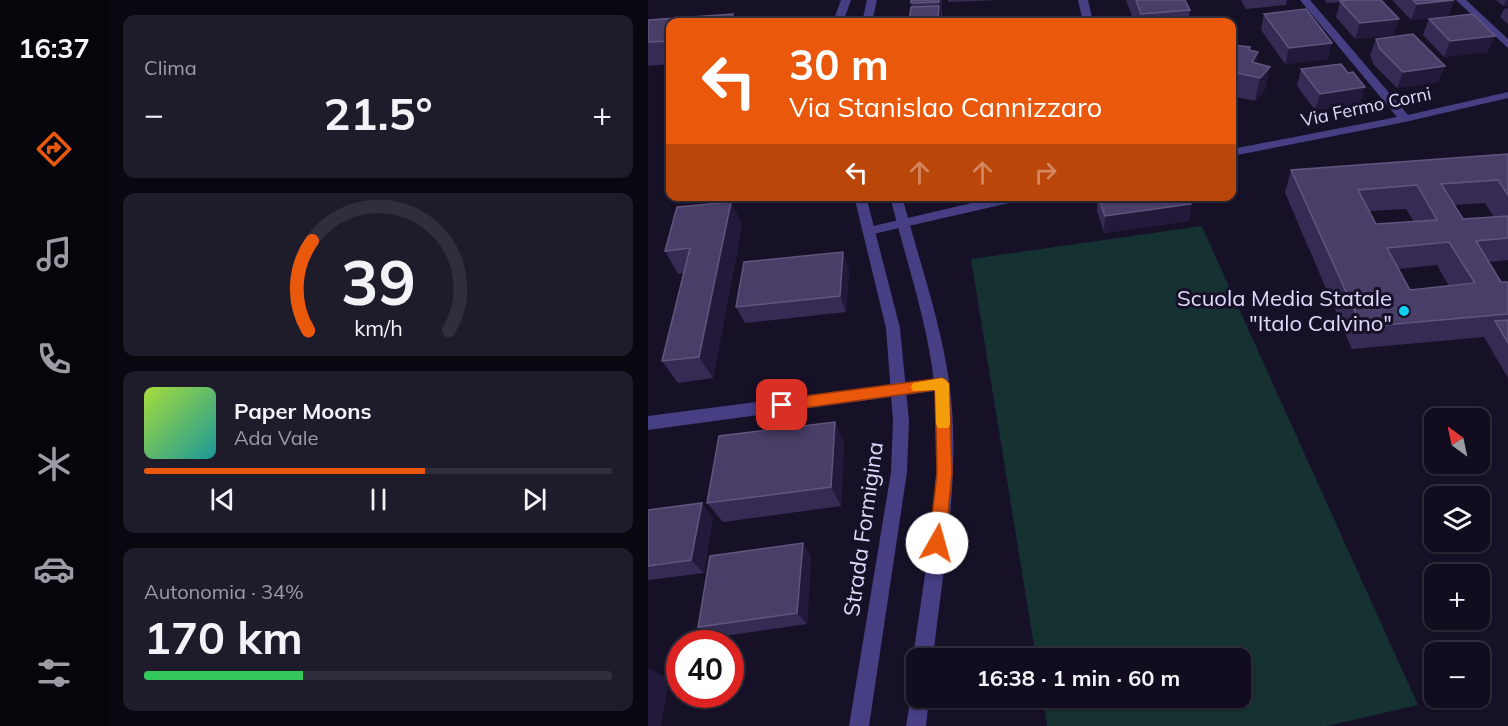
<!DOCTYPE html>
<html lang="it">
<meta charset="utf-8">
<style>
:root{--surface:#110d1e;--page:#1e1b2b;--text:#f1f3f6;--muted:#9c9ca4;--line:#302d3c;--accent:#ea580c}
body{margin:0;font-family:Mulish,sans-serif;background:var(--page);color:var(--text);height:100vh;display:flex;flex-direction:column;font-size:22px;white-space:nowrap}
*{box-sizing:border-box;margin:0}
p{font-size:20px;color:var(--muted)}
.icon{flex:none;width:33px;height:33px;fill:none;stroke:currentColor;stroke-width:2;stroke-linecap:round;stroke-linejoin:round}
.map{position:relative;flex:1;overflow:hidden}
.panel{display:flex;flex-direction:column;gap:15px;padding:15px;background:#090710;width:540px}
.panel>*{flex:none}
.hud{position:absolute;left:18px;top:18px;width:570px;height:183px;border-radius:12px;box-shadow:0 2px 4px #0004,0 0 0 2px var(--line);background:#ea580c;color:#fff;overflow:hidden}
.needle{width:39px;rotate:327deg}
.tools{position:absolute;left:776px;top:408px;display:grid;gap:12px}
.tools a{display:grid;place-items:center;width:66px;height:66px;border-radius:12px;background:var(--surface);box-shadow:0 2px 4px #0004,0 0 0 2px var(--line);font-size:30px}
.speed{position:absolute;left:18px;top:630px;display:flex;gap:12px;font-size:30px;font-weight:700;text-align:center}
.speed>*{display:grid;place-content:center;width:78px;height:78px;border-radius:50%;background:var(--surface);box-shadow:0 2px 4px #0004,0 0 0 2px var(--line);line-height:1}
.speed .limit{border:9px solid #d22;background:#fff;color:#111}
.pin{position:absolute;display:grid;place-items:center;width:51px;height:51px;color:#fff;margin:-26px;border-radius:12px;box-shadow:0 3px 9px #0006}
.me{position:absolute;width:66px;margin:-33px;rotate:7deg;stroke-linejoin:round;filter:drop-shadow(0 0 4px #0008)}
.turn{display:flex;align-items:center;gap:21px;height:126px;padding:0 24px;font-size:27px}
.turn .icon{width:78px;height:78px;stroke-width:2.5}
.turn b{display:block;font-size:42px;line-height:51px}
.lanes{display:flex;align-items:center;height:57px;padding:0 24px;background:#0003;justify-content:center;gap:30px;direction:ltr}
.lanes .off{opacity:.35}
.big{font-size:45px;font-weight:700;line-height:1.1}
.panel .card{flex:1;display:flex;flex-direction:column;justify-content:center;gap:9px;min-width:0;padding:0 21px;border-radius:12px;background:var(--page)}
.panel .dial{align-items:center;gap:0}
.dial svg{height:156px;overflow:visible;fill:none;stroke:var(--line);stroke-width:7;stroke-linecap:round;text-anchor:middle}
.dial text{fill:var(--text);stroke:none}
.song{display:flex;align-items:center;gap:18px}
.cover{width:72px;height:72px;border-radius:9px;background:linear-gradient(135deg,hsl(80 70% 55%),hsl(180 70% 35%))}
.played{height:6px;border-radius:3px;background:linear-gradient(90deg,var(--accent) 60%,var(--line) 60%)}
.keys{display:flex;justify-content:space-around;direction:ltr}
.heat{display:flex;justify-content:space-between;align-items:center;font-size:33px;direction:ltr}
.charge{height:9px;border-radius:4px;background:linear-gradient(90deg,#34c759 34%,var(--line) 0)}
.trip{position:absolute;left:258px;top:648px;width:345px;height:60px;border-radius:12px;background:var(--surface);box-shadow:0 2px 4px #0004,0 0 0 2px var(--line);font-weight:700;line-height:60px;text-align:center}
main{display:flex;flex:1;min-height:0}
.menu{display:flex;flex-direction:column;width:108px;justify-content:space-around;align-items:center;background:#07050c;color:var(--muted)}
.menu .icon{width:42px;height:42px}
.menu .current{color:var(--accent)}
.menu b{font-size:27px;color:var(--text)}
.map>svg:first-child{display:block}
</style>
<main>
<nav class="menu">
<b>16:37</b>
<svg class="icon current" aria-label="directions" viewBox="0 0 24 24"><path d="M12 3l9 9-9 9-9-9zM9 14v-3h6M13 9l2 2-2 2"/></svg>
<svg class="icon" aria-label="music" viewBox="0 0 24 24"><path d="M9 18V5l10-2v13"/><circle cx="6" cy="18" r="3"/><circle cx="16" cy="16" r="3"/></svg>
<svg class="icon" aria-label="phone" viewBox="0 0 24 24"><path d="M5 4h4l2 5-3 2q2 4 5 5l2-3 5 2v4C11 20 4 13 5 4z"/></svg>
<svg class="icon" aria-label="climate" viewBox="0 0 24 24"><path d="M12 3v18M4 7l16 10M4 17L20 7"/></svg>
<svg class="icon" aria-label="car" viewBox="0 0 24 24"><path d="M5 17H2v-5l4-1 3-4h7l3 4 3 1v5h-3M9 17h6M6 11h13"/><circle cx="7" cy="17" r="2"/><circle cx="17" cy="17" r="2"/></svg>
<svg class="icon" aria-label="filters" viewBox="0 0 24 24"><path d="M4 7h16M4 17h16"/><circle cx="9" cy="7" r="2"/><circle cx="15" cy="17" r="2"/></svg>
</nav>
<section class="panel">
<div class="card"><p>Clima</p>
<div class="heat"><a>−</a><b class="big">21.5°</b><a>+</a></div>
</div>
<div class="card dial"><svg viewBox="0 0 100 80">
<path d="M14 69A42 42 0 1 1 86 69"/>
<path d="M14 69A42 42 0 0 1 16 23" stroke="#ea580c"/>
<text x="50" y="56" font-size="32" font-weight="700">39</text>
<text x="50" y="72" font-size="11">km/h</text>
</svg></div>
<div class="card">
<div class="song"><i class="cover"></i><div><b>Paper Moons</b><p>Ada Vale</p></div></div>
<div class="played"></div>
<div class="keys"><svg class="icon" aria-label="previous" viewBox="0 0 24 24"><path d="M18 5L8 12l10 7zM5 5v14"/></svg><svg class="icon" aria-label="pause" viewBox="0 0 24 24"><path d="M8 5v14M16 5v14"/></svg><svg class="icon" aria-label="next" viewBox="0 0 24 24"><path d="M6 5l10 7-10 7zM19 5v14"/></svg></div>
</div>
<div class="card"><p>Autonomia · 34%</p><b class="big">170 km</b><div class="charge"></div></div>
</section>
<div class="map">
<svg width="860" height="726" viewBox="0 0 860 726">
<rect width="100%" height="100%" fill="#171128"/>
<path fill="#153131" d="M 554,226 L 569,260 L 770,705 L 679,726 L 399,726 L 395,698 L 592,698 L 592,658 L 388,658 L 323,259 Z"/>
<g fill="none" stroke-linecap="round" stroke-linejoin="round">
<path fill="#463f84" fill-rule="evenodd" d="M 430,0 L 440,0 L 445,22 L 435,22 Z
M 652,0 L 662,0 L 760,115 L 860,92 L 860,98 L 757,122 L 584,156 L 584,149 L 749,117 Z
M 808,0 L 818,0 L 860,39 L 860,48 Z
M 354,196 L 380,196 L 374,200 L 221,235 L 215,231 L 221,227 Z
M 294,378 L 299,380 L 302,384 L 299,388 L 294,390 L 0,430 L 0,416 Z"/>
<path fill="#463f84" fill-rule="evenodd" d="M 193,0 L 203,0 L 195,22 L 185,22 Z
M 219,0 L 229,0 L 224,22 L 214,22 Z
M 206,196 L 218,196 L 252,328 L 261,421 L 259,472 L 221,726 L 201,726 L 243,472 L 245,421 L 238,328 Z
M 242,196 L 254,196 C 270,258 292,318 301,381 C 314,473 295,567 285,658 L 268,658 L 268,665 L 265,658 C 277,567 297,474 286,382 C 279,319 257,258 242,196 Z
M 268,689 L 268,698 L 281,698 L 278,726 L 258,726 L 264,691 Z"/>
</g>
<path fill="#362b55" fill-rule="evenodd" d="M 263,0 L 294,0 L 294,22 L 261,22 L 264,7 Z
M 300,0 L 352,0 L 300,2 Z
M 478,0 L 537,0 L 542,10 L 540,22 L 486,22 Z
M 593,0 L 639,0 L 638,5 L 598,9 Z
M 677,0 L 733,0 L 746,35 L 707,39 L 688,17 L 692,2 L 679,3 Z
M 744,0 L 806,0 L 800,16 L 763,20 Z
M 848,0 L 860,0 L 860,5 L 855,6 Z
M 860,8 L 860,24 L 852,17 L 856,9 Z
M 85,14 L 88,22 L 22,22 L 22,64 L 0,66 L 0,20 Z
M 616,14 L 680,59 L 637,64 L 613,30 Z
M 781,19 L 840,52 L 796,57 L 775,35 Z
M 728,39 L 797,66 L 790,82 L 749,88 L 726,65 L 722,55 Z
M 584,45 L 601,50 L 608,63 L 617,90 L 607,101 L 584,96 Z
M 653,69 L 700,73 L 717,87 L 712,104 L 667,110 L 649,86 Z
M 860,154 L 860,260 L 841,262 L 853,282 L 860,282 L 860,378 L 836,337 L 704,349 L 637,193 L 643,170 ZM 837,203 L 846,217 L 815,219 L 806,205 ZM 758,209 L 766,222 L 728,224 L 721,211 ZM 789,265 L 801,286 L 762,290 L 750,269 Z
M 449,196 L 540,196 L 543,204 L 541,221 L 456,233 L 449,211 Z
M 83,202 L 94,225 L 65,378 L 30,383 L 14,361 L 36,273 L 30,274 L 17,251 Z
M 201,268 L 198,312 L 97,323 L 88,307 Z
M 196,442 L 193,506 L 75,522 L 59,503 Z
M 0,510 L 65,517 L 56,573 L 0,580 Z
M 163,556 L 159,624 L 63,638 L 50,627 Z"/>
<path fill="#22193b" d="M 291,0 L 293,0 L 294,7 L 293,17 L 294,22 L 291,22 L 290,18 Z
M 806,0 L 800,16 L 763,20 L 769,4 Z
M 858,0 L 860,0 L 860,5 L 855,6 Z
M 85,14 L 88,22 L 82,22 Z
M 751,19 L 746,35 L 707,39 L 712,23 Z
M 847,36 L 840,52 L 796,57 L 802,41 Z
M 684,43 L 680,59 L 637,64 L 641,48 Z
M 610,52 L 606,75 L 604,62 Z
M 797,66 L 790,82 L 749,88 L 755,72 Z
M 622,67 L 617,90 L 607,101 L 612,78 Z
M 717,87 L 712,104 L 667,110 L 672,94 Z
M 83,202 L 94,225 L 65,378 L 51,357 Z
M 543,204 L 541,221 L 456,233 L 457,216 Z
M 195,252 L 201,268 L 198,312 L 192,296 Z
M 187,422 L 196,442 L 193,506 L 183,487 Z
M 54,503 L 65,517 L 56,573 L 43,560 Z
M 155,543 L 163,556 L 159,624 L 149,613 Z
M 0,667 L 21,680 L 13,726 L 0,726 Z"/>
<path fill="#483e67" stroke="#60567e" stroke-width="1.5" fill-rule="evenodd" d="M 263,0 L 291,0 L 291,2 L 263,3 Z
M 488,0 L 537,0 L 542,10 L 493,14 Z
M 702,0 L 733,0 L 751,19 L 712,23 L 692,1 Z
M 765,0 L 806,0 L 769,4 Z
M 291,6 L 290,18 L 277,19 L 277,22 L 261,22 L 263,7 Z
M 658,9 L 684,43 L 641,48 L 616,14 Z
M 85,14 L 82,22 L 22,22 L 22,41 L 0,42 L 0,20 Z
M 825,14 L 847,36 L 802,41 L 781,19 Z
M 399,18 L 399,22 L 295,22 Z
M 765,34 L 797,66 L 755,72 L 732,49 L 728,39 Z
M 584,45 L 602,47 L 601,50 L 610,52 L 604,62 L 622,67 L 612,78 L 584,72 Z
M 693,64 L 700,73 L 705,72 L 717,87 L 672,94 L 653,69 Z
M 860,154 L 860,195 L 850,180 L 793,184 L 815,219 L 860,216 L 860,238 L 828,241 L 853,282 L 860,282 L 860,314 L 714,327 L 643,170 ZM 769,185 L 789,220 L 728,224 L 710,190 ZM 801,242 L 827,283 L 762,290 L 739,248 Z
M 450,196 L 540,196 L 543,204 L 457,216 Z
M 83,202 L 51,357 L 14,361 L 42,248 L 17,251 L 29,207 Z
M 195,252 L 192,296 L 88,307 L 96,262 Z
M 860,320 L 860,343 L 847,321 Z
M 187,422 L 183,487 L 59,503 L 71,436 Z
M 54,503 L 43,560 L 0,566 L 0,510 Z
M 155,543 L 149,613 L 50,627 L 62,556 Z"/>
<path fill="#ea580c" stroke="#983908" stroke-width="1.5" d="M 294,378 L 298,380 L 301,384 L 304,473 L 297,543 L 294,548 L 289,550 L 283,548 L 281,543 L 289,473 L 287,390 L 134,411 L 129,409 L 127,405 L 129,401 L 134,399 Z"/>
<path fill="#f59e0b" d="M 294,378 L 298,380 L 301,384 L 302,424 L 300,428 L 290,428 L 288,424 L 287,390 L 265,391 L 263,387 L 265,383 Z"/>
<circle fill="#11cef2" stroke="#171128" stroke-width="2" cx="756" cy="311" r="6"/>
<g text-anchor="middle" stroke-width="6" stroke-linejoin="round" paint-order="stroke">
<g font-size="18" fill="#e0dafd" stroke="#171128">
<text transform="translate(718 107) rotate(-12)" y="6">Via Fermo Corni</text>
</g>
<g font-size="22" fill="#e0dafd" stroke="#171128" text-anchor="end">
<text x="744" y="306">Scuola Media Statale<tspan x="744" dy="25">"Italo Calvino"</tspan></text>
</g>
<g font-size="22" fill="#e0dafd" stroke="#171128">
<text transform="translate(215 529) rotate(-82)" y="8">Strada Formigina</text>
</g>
</g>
</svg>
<div class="tools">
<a><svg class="needle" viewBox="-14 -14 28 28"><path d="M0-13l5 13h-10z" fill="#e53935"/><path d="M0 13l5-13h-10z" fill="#9c9ca4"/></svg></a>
<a><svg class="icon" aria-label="layers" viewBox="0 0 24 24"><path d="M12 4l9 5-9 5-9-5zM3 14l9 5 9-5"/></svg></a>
<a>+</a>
<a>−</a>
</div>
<div class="speed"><div class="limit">40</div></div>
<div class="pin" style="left:134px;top:405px;background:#d93025"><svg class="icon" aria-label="arrive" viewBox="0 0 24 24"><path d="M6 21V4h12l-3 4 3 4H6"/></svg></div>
<svg class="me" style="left:289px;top:543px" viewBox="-20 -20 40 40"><circle r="19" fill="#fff"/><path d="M0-13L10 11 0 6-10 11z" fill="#ea580c"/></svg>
<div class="trip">16:38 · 1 min · 60 m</div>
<div class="hud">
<div class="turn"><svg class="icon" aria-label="left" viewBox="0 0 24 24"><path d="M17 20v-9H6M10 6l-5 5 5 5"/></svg><div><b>30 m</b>Via Stanislao Cannizzaro</div></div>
<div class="lanes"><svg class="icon" aria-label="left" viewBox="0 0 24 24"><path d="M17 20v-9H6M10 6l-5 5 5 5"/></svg><svg class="icon off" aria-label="ahead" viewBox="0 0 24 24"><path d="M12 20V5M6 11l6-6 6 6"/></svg><svg class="icon off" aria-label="ahead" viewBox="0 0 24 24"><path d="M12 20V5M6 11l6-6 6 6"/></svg><svg class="icon off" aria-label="right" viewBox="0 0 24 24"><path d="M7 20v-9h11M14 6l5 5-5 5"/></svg></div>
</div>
</div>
</main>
